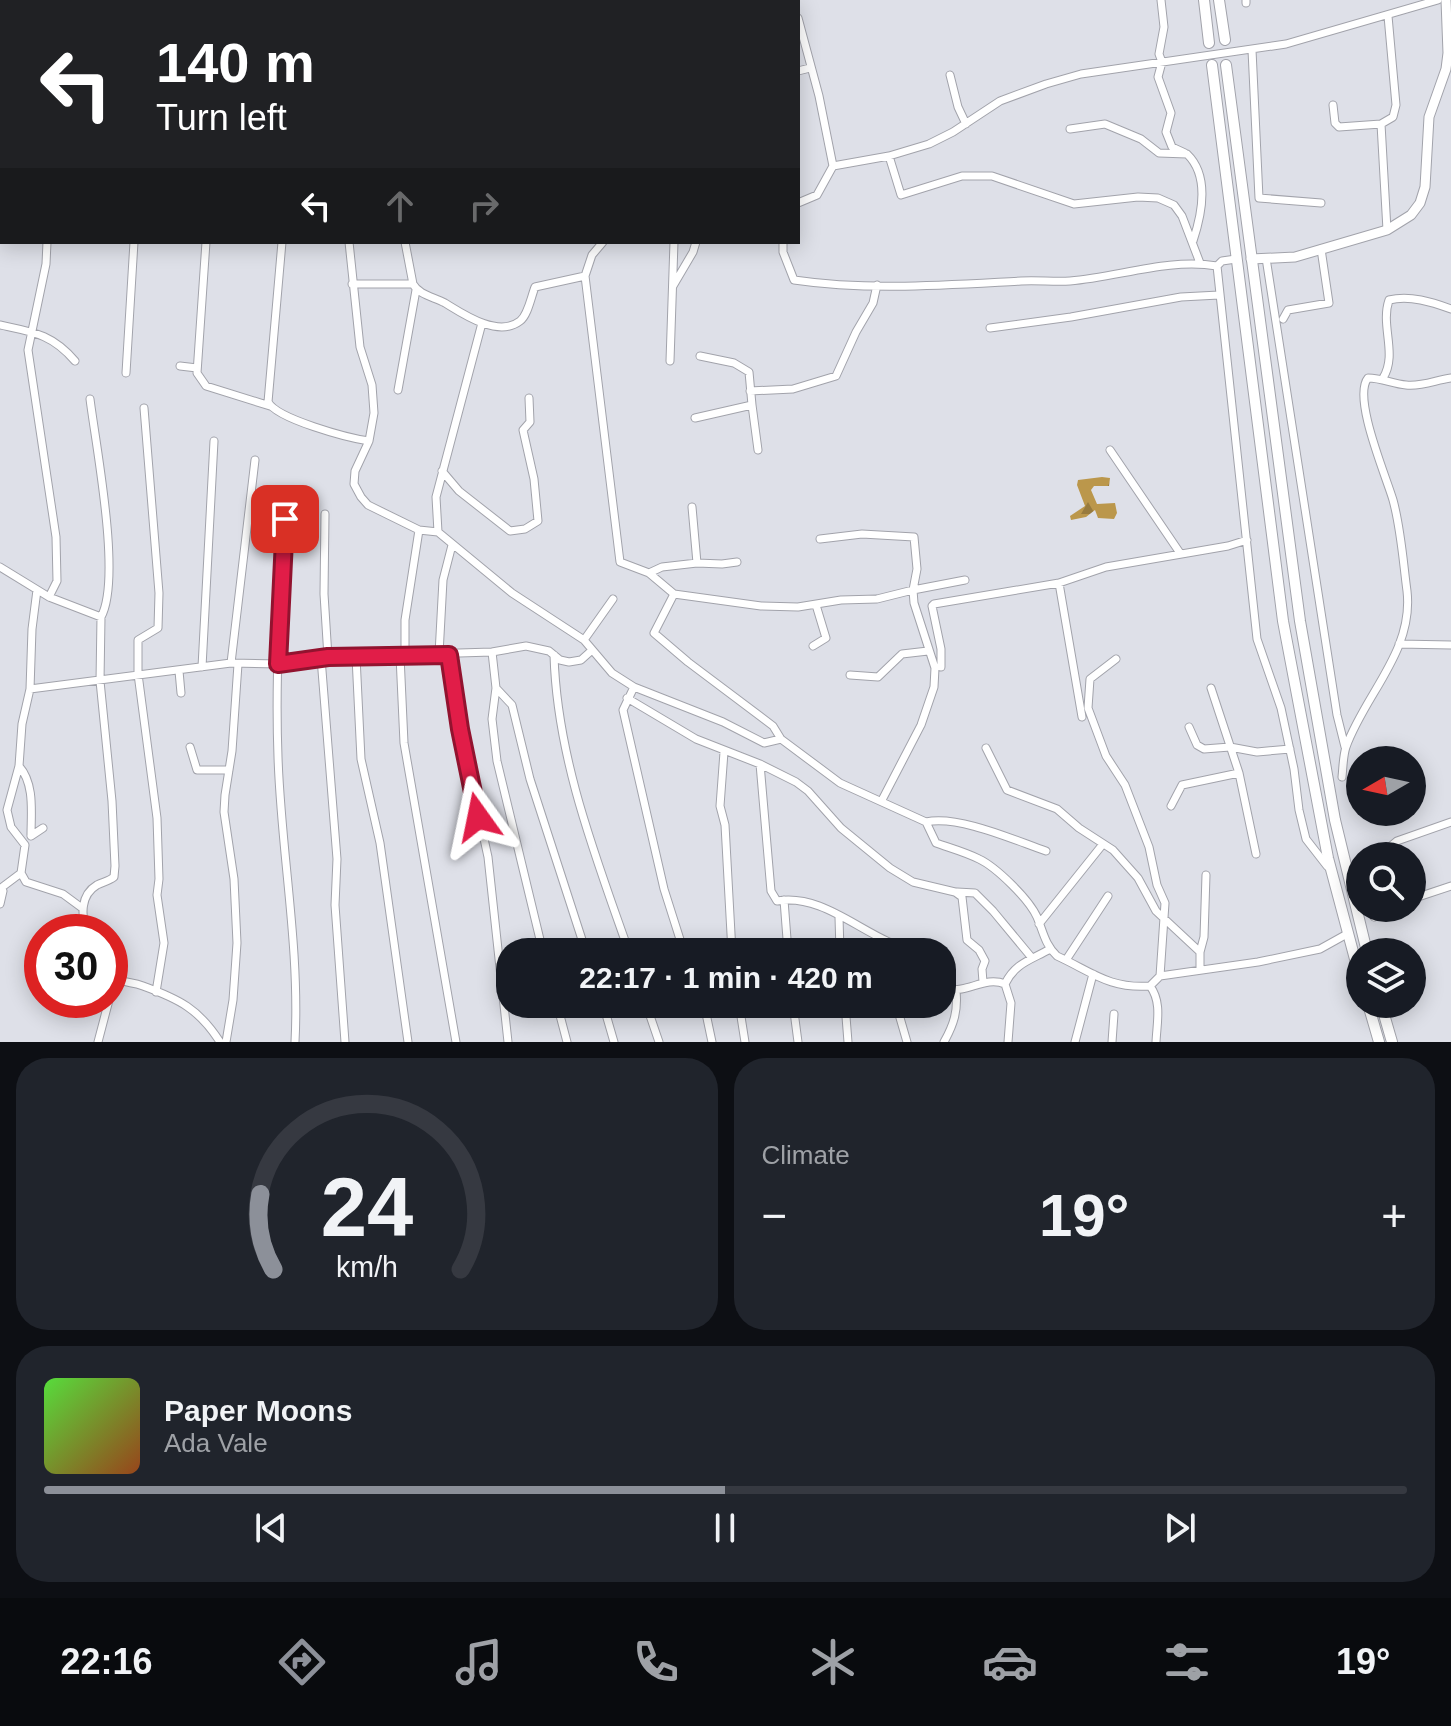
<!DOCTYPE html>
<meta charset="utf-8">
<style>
:root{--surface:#171b24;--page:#20242c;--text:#f1f3f6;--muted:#9ea1a6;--line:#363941;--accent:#8c9099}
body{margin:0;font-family:Helvetica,sans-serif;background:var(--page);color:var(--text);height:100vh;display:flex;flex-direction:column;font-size:30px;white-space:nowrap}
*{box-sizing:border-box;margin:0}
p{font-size:26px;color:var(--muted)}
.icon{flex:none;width:44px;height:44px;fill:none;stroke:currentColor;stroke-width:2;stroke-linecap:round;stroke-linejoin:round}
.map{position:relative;height:1042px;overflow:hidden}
.drawer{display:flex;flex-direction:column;gap:16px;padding:16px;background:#0d0f14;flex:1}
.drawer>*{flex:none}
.top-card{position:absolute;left:0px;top:0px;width:800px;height:244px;box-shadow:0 4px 20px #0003;background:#202124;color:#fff;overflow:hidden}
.needle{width:52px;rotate:261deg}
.buttons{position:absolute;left:1346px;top:746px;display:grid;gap:16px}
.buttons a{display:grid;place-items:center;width:80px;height:80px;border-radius:50%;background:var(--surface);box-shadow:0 4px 20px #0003;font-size:40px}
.speed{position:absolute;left:24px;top:914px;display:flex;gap:16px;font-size:40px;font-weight:700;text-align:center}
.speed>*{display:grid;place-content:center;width:104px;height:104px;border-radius:50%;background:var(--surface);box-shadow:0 4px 20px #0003;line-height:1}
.speed .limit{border:12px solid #d22;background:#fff;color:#111}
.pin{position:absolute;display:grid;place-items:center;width:68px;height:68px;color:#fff;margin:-34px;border-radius:16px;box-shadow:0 4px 12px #0006}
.me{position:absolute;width:88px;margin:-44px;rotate:348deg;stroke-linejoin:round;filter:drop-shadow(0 0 6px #0008)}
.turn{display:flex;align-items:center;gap:28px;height:168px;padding:0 24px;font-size:36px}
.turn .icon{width:104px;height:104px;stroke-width:2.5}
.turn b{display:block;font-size:56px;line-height:68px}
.lanes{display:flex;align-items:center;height:76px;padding:0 24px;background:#0003;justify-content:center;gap:40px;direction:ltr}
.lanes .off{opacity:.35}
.big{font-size:60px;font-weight:600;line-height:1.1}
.drawer .widget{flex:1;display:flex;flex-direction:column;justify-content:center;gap:12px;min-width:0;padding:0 28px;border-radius:32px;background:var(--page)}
.drawer .dial{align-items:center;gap:0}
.dial svg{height:208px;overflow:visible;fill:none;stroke:var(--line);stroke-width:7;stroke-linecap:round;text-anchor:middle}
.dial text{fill:var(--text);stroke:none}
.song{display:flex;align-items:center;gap:24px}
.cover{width:96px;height:96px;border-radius:12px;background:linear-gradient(135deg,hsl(110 70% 55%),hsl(20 70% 35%))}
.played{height:8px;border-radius:4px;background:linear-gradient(90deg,var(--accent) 50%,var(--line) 50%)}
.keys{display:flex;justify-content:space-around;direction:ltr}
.heat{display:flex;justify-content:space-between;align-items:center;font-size:44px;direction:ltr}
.drawer .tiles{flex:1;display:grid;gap:16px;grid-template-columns:1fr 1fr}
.widget:last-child{grid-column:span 2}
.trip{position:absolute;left:496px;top:938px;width:460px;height:80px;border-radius:32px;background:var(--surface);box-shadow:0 4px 20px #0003;font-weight:600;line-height:80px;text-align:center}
.tabs{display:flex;height:128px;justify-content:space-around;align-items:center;background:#090b0e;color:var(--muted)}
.tabs .icon{width:56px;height:56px}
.tabs .on{color:var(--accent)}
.tabs b{font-size:36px;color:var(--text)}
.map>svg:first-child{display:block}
</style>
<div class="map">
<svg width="1451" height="1042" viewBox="0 0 1451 1042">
<defs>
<pattern id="forest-firs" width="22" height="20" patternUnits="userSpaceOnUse" patternTransform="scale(2)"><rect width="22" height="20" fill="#bb974b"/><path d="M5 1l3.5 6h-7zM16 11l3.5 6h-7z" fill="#987b3e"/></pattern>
</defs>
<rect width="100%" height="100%" fill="#dee0e8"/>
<path fill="url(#forest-firs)" d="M 1102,477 L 1110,478 L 1109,486 L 1094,486 L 1091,490 L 1097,504 L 1115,503 L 1117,513 L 1114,519 L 1098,518 L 1095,510 L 1086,517 L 1071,520 L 1070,516 L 1085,506 L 1077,485 L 1078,480 Z"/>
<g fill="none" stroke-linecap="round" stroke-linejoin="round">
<defs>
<path id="minor" d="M 475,0 L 476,2
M 793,0 L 794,2
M 1161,0 L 1164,27 L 1159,54 L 1162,62 L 1158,77 L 1171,113 L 1166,132 L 1172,147 L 1185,153
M 1246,0 L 1246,3
M 94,2 L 95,0
M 168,2 L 169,0
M 306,2 L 306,0
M 736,2 L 740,0
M 798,18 L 819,96 L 833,166 L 817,195 L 798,203
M 0,35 L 2,36
M 1252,50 L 1259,198 L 1321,203
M 798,71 L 810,68
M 950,75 L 958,107 L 966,124
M 1333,105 L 1335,123 L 1339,127 L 1381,124
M 0,123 L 2,94
M 1070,129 L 1105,124 L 1141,139 L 1159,153 L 1187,154 C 1210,176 1202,214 1193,241
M 889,156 L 901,195 L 962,176 L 992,176 L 1074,204 L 1138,197 L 1158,198 L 1174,205 L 1182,216 L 1200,263
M 833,166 L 889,156 L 929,144 L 953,132 L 1000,101 L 1046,84 L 1081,74 L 1286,44 L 1438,0
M 1387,230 L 1381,124 L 1393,117 L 1396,105 L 1388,16
M 47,242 L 46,264 L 28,350 L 56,537 L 57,581 L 49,597
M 206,242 L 197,373 L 206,386 L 270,406
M 282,242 L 268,402 C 277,419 348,438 369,441
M 349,242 L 360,347 L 372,385 L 374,413 L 369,441 L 355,471 L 354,484 L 361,497 L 368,505 L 419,530 L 438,532 L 512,593 L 584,640 L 612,673 L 634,687
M 405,242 L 413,284
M 783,242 L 783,252 L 794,280 C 868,291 946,285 1021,281 C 1037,280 1054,282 1070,281 C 1119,277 1168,258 1217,266
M 1266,258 L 1337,715 L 1345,747
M 1236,259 L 1222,261 L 1217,266 L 1257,639 L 1281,708 L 1294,769 L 1299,810 L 1306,839 L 1327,866
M 585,276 L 620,562 L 649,573 L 674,594 L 761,606 L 798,607 L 841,600 L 877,599 L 913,590 L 917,569 L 914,537 L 862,534 L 820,539
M 352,284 L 413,284 C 419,295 434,297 445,303 C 463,314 498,338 520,321 C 528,315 531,297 535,287 L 585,276 L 592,255 L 603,242
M 673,286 L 693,252 L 696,242
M 1283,319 L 1288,310 L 1329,303 L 1321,249
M 0,325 C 33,332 52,334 75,361
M 990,328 L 1071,317 L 1181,297 L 1219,295
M 670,361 L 674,242
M 180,366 L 197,368
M 126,373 L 134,242
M 1383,378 C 1398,354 1380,326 1389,300 C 1410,295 1432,302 1451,309
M 398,390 L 416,290
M 750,391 L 793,389 L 836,376 L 856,332 L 873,303 L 877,285
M 752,405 L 758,450
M 144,408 L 159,593 L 158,628 L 138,640 L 138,674 L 157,818 L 159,879 L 157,895 L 164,943 L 156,992
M 695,418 L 752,405 L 749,372 L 734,363 L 700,356
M 1110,450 L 1180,553
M 442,471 L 459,491 L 510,531 L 525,529 L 538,521 L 534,479 L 523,430 L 530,422 L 529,398
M 325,514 L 324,594 L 328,657
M 285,519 C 280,598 275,678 278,757 C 281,852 300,946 295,1042
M 438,532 L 436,497 L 482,323
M 697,563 L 722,564 L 737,562
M 0,567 L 49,597 L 101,617 C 122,579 96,447 90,399
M 649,573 L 662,567 L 697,563 L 692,507
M 1059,583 L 1082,717
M 37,590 L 32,629 L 30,689 L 22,724 L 19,766 L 7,810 L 11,827 L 25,845 L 21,873 L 26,882 L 63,894 L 82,908
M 674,594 L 654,633 L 688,662 L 773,726 L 781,739
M 584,640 L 613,599
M 1399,644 L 1451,645
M 813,646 L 826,638 L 816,605
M 492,652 L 496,688 L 492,719 L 497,761 L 543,952
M 439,654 L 443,580 L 452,545
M 449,655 L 460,729 L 488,857 L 508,1042
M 554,655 C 557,758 595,855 629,952
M 400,656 L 404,743 L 456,1042
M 405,656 L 405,620 L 419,530
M 356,657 L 361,759 L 380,843 L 408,1042
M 321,658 L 337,859 L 335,905 L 345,1042
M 1116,659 L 1090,679 L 1088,708 L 1106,756 L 1125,785 L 1149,847 L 1157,885 L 1165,903 L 1160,976
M 231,663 L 255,460
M 202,667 L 214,441
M 941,667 L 941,649 L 932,606 L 934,604 L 1059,583 L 1106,567 L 1228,546 L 1247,540
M 179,671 L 181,693
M 850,675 L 878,677 L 902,654 L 928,651
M 496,688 L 512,705 L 530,779 L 586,952
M 30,689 L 231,663 L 278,664 L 328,657 L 492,652 L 526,646 L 549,651 L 560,660 L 569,662 L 581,660 L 591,651
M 627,698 L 696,739 L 760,764 L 771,891 L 777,901 C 818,894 853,926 889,942 C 901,947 915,946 926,952
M 1189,727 L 1197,745 L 1204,749 L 1230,747 L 1257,752 L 1290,749
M 190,747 L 197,770 L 229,770
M 986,748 L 1007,790 L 1057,809 L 1079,828 L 1113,850 L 1138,878 L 1156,911 L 1200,952 L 1200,969
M 724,752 L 720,806 L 725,825 L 732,952
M 760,764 L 796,782 L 808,791 L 841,828 L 890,868 L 913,882 L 955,892 L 962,897 L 967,940 L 979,950 L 985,961 L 982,969 L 983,982
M 19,766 C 35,784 31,813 31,835
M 1239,773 L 1256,854
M 1342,777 C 1343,768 1343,756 1346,747 C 1365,694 1414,651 1407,591 C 1403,561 1401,529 1393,500 C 1386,476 1352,397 1368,378 C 1382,378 1393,384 1406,385 C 1421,387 1436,380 1451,378
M 882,800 L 921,725 L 934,687 L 935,668 L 914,603 L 913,590 L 965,580
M 1171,806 L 1182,785 L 1239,773 L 1211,688
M 926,822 C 959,815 1014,840 1046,851
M 31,836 L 43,828
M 1379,856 L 1397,841 L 1451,822
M 1,888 L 21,873
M 957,892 L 975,893 L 993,911 L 1032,958
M 1412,899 L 1451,886
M 784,900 L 788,952
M 0,904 L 3,891 L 1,888
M 839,917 L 840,952
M 1374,917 L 1390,908
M 1039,924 L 1103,844
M 87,932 C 81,916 80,895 97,885 C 103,882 109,881 114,877 L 115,866 L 112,801 L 100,681 L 101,617
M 684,952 L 664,889 L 623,710 L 634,687 L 723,722 L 764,743 L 781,739 L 840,783 L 926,822 L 936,843 C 950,848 965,852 979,859 C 996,867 1029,899 1037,917 C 1043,931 1045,945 1057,956 C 1092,972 1109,989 1150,986 L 1160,976 L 1258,962 L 1320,949 L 1347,934
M 1200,952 L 1204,937 L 1206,875
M 1066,960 L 1108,896
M 110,970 C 123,986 127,980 143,986 C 179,999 199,1009 220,1042
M 942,981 L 948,989 C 968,993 985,976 1005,984 L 1011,1003 L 1008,1042
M 1005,984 C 1015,963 1031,960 1050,949
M 1150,986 C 1162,1002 1157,1022 1156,1042
M 110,995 L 112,987 L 120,982
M 557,1004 L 567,1042
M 603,1004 L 614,1042
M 646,1004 L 659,1042
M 704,1004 L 712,1042
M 739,1004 L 745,1042
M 793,1004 L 798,1042
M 845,1004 L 848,1042
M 896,1004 L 907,1042
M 98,1042 L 109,1000
M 226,1042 L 233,1000 L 237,943 L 234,879 L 224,812 L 225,795 L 232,751 L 238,664
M 944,1042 C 954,1024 958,1011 956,991
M 1075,1042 L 1093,974
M 1112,1042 L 1114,1014"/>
<path id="tertiary" d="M 1251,259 L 1295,257 L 1387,230 L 1411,215 L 1420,203 L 1425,187 L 1429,117 L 1446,69 L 1448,53 L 1446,0"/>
<path id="secondary" d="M 1204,0 L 1209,43
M 1219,0 L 1225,40
M 1212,65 L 1283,621 L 1328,858 L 1360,978
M 1226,65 L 1300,621 L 1335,820 L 1367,952
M 1368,1004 L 1379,1042
M 1381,1004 L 1392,1042"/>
</defs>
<use href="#minor" stroke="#a2a3ab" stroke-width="9"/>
<use href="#tertiary" stroke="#a2a3ab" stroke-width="11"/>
<use href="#secondary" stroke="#a2a3ab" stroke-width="12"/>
<use href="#minor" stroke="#fff" stroke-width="7"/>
<use href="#tertiary" stroke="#fff" stroke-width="9"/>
<use href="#secondary" stroke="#fff" stroke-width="10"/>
</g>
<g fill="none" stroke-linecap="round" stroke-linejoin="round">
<defs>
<path id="route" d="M 285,519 L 278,664 L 328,657 L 449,655 L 460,729 L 478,817"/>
</defs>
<use href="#route" stroke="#92132f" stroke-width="20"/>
<use href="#route" stroke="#e11d48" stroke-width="14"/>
</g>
</svg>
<div class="buttons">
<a><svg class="needle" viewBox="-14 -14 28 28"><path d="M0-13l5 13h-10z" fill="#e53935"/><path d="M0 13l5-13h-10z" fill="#9ea1a6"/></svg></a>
<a><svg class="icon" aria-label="search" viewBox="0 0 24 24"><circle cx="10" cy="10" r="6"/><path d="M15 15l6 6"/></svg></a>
<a><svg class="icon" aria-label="layers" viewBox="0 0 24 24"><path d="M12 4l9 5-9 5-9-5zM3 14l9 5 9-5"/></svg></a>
</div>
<div class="speed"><div class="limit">30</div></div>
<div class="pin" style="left:285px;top:519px;background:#d93025"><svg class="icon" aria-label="arrive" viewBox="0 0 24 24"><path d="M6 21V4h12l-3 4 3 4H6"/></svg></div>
<svg class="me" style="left:478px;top:817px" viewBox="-20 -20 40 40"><path d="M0-17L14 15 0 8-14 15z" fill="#e11d48" stroke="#fff" stroke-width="4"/></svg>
<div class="trip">22:17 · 1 min · 420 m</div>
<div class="top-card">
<div class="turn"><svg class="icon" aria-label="left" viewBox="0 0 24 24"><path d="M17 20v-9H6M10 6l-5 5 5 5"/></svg><div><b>140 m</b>Turn left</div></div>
<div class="lanes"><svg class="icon" aria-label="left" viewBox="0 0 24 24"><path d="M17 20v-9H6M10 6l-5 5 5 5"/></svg><svg class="icon off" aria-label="ahead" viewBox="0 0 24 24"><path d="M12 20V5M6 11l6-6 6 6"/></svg><svg class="icon off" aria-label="right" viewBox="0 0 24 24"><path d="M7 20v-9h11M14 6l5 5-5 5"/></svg></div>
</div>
</div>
<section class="drawer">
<div class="tiles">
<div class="widget dial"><svg viewBox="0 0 100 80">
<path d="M14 69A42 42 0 1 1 86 69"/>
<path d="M14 69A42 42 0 0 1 9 40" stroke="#8c9099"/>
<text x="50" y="56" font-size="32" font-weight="700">24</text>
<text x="50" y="72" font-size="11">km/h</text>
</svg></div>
<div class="widget"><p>Climate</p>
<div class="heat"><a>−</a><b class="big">19°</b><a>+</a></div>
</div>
<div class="widget">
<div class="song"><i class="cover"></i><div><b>Paper Moons</b><p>Ada Vale</p></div></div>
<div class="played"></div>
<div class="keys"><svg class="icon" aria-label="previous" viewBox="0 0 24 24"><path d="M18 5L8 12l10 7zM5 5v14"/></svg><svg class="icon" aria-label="pause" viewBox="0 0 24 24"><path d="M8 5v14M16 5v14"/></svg><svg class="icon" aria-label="next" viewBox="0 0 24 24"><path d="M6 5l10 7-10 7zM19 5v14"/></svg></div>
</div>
</div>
</section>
<nav class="tabs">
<b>22:16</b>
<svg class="icon on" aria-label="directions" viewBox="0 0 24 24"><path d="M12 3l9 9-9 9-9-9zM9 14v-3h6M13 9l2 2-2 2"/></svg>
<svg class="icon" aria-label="music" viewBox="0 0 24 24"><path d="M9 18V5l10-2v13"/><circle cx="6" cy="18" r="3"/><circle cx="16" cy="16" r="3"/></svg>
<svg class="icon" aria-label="phone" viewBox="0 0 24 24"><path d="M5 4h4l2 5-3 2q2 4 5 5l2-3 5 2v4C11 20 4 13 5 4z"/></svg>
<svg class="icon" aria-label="climate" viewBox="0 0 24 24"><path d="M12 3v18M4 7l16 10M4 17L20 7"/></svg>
<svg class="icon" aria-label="car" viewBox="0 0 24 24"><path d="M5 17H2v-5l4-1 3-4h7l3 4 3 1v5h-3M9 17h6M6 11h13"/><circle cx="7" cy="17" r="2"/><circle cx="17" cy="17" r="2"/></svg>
<svg class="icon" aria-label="filters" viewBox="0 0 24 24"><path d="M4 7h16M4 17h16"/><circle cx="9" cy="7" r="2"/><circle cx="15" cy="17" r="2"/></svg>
<b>19°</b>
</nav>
